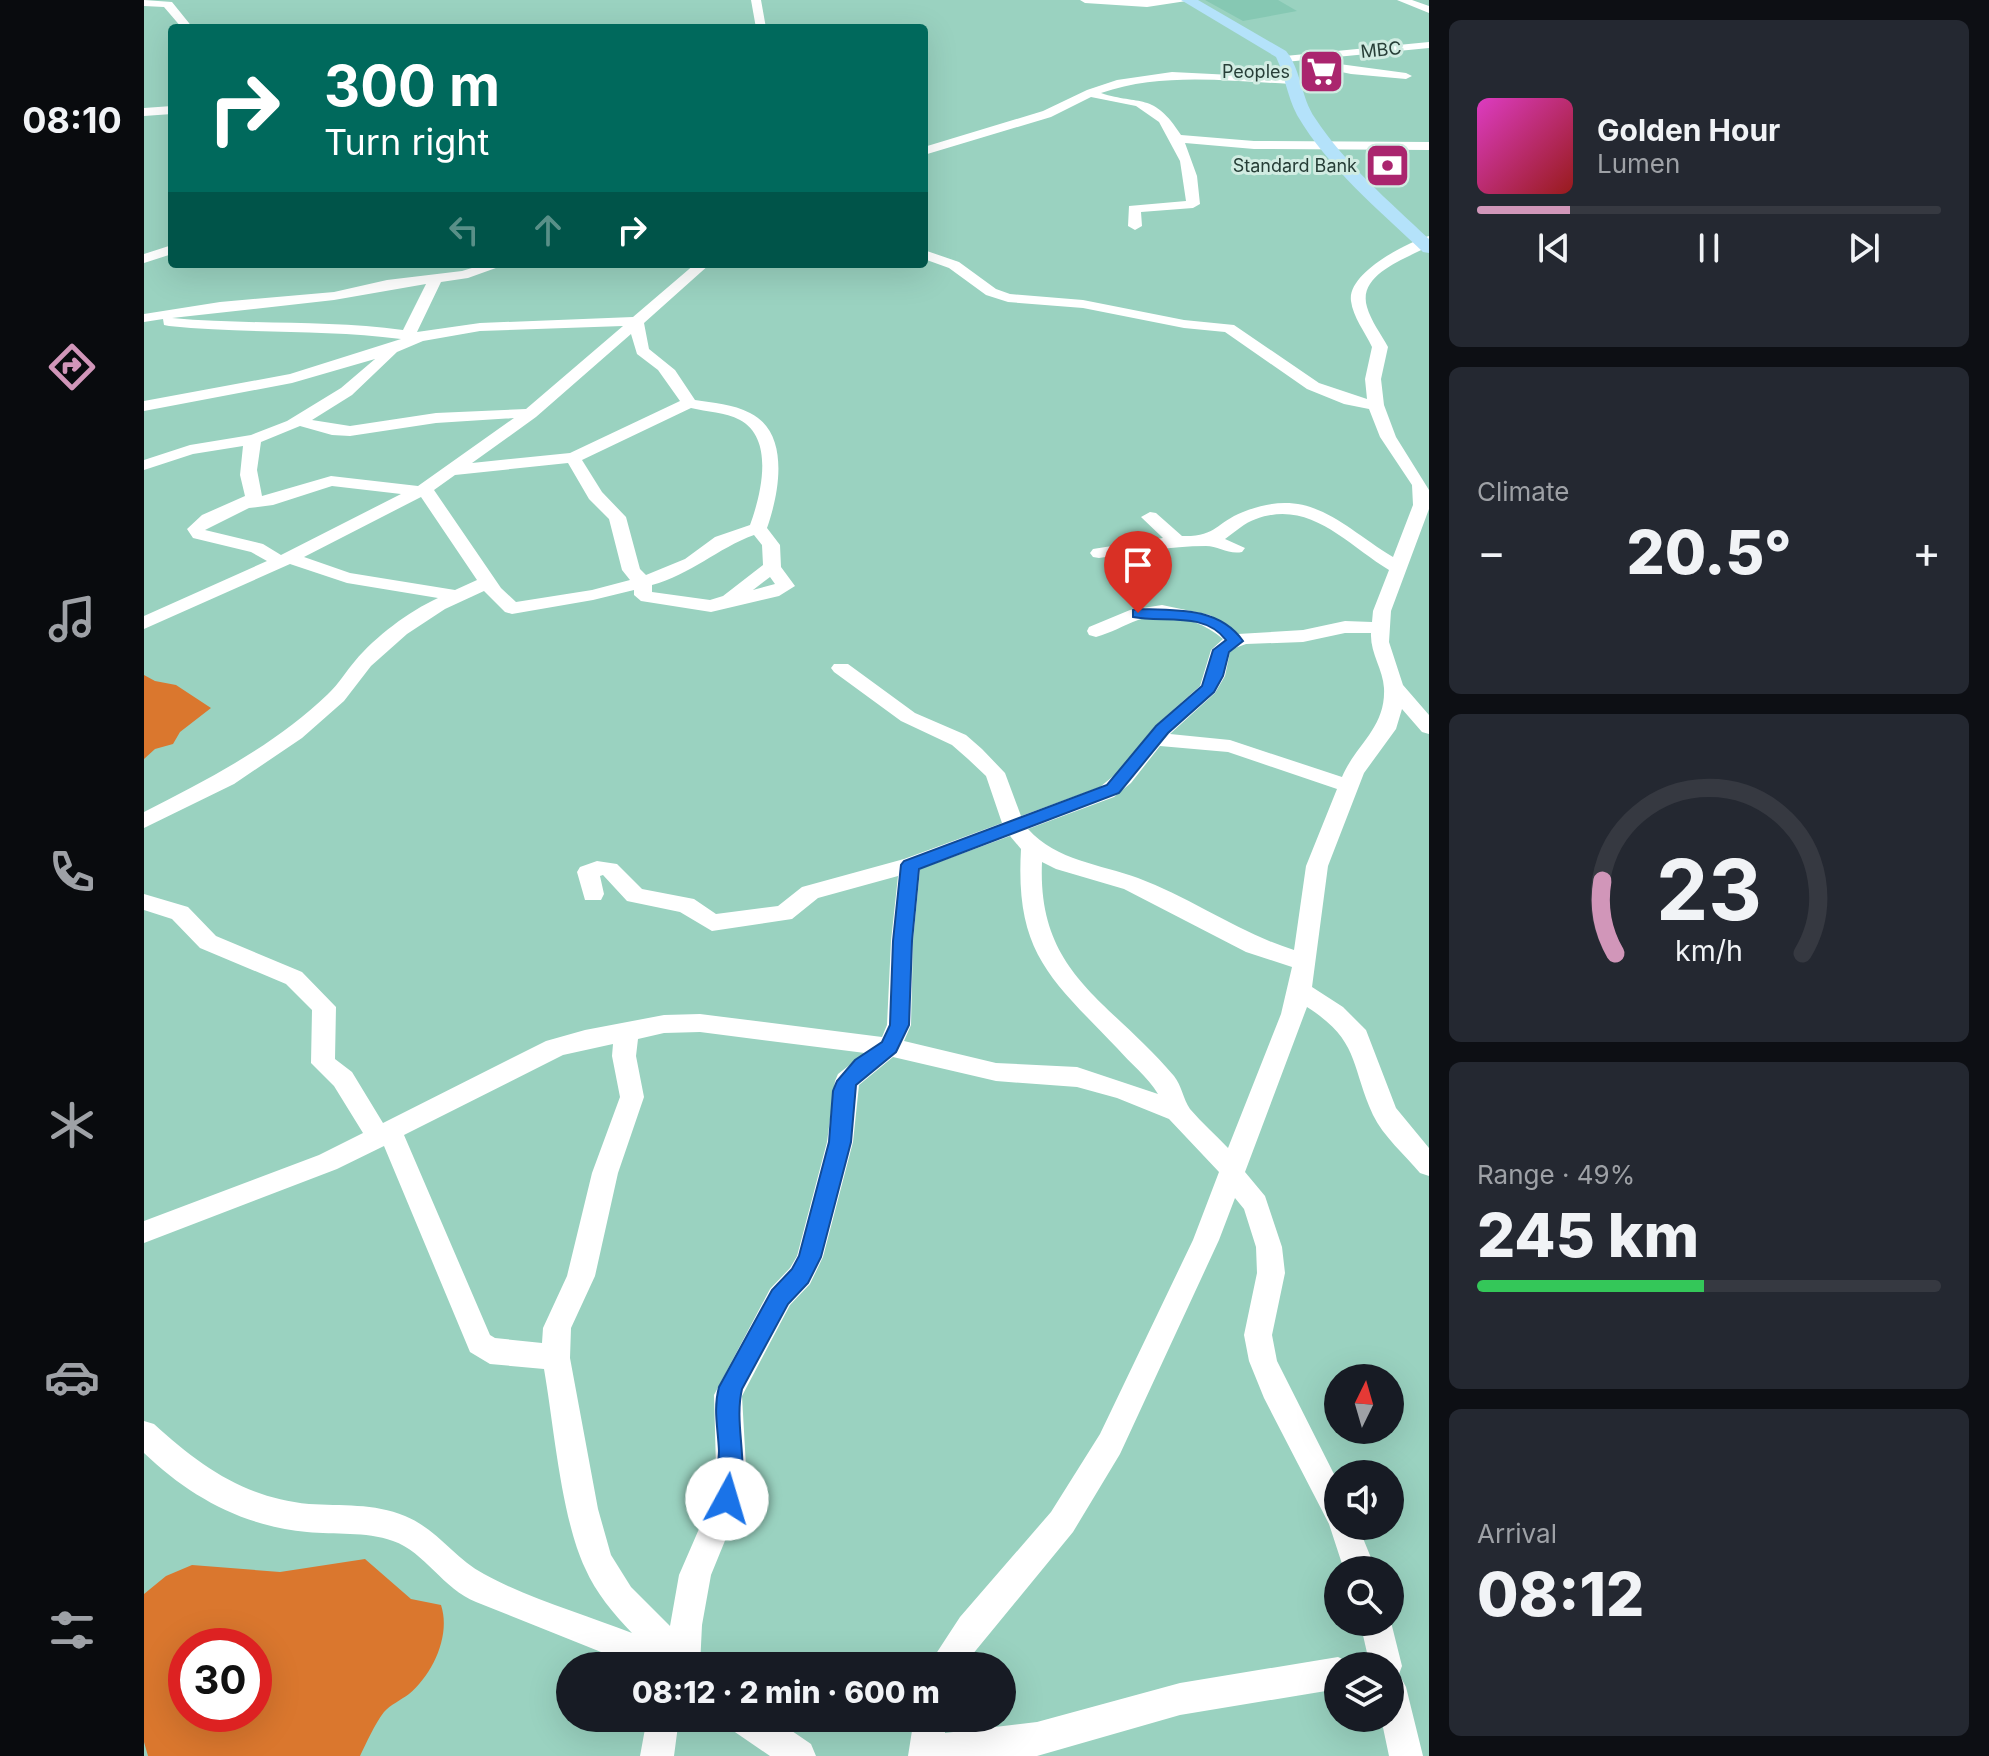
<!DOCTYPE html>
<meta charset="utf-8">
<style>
:root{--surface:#171b24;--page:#242831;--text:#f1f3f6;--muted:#9ea1a6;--line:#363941;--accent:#d196b9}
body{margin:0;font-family:Inter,sans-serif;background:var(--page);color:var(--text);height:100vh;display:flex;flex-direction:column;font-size:30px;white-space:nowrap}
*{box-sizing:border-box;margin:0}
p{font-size:26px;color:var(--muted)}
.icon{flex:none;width:44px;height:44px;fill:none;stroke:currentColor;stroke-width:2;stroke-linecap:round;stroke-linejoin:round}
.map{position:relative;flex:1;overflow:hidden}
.side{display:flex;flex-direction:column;gap:20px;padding:20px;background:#0d0f14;width:560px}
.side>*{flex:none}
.guide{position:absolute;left:24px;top:24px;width:760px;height:244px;border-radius:8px;box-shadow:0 8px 32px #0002;background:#00695c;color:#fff;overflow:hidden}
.needle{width:52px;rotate:5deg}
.buttons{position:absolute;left:1180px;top:1364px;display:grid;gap:16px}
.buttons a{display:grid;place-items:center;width:80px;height:80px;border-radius:50%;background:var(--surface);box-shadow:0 8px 32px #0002;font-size:40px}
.speed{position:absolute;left:24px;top:1628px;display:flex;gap:16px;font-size:40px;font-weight:700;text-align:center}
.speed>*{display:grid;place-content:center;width:104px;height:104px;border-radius:50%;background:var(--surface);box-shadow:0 8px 32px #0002;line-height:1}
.speed .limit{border:12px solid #d22;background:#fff;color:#111}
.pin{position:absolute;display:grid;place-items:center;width:68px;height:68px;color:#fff;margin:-82px -34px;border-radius:50% 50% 50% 0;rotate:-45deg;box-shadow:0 0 8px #0007}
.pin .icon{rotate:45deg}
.me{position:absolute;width:88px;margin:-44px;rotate:6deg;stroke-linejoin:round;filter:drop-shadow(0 0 6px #0008)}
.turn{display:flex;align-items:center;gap:28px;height:168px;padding:0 24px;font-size:36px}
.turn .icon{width:104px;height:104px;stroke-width:2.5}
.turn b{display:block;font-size:56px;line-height:68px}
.lanes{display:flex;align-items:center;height:76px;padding:0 24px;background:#0003;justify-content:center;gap:40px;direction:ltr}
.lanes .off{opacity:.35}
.big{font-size:60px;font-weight:800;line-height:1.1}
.side .tile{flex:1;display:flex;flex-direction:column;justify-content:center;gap:12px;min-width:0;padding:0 28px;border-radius:12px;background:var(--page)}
.side .dial{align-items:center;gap:0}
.dial svg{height:208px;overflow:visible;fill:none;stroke:var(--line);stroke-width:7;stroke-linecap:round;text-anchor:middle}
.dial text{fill:var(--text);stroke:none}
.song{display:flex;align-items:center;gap:24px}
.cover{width:96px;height:96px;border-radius:12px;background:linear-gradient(135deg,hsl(310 70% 55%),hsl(0 70% 35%))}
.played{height:8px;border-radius:4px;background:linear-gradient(90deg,var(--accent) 20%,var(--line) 20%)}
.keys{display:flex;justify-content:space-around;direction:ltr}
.heat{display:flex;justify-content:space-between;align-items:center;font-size:44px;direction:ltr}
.charge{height:12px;border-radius:6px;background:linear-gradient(90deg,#34c759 49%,var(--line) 0)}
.trip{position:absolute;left:412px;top:1652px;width:460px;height:80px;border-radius:40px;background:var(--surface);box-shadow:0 8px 32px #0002;font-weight:800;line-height:80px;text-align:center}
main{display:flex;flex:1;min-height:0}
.dock{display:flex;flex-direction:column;width:144px;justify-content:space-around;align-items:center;background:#090b0e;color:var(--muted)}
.dock .icon{width:56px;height:56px}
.dock .current{color:var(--accent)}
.dock b{font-size:36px;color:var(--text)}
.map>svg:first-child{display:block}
</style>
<main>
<nav class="dock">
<b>08:10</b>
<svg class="icon current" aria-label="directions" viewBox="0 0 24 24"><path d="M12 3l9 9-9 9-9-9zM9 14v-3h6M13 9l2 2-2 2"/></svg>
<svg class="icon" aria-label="music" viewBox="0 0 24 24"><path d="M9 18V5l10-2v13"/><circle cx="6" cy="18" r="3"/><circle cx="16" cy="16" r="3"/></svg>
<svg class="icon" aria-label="phone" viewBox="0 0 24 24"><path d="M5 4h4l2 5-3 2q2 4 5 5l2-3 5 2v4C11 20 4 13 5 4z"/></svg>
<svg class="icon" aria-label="climate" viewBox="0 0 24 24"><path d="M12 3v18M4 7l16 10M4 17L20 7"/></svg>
<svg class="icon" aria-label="car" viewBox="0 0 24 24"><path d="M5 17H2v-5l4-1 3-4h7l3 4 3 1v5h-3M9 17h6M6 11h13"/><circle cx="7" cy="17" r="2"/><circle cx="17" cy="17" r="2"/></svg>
<svg class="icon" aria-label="filters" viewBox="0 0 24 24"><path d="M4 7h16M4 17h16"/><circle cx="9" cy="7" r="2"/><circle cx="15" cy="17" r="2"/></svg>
</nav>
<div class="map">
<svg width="1285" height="1756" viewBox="0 0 1285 1756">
<rect width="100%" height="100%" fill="#9ad2c0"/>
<path fill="#86c8b3" d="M 1061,0 L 1134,0 L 1153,11 L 1099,21 Z"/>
<path fill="#da772e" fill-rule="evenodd" d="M 0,675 L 11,681 L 32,685 L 67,708 L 36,732 L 29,744 L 11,749 L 0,759 Z
M 221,1559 L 267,1599 L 297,1605 C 307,1635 289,1674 265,1694 C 257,1700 246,1705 240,1712 C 230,1725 223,1742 216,1756 L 4,1756 L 0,1742 L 0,1594 L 22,1576 L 48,1565 L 136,1572 ZM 42,1646 L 110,1646 L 110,1714 L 42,1714 Z"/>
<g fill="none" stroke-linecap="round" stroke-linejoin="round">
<path fill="#fff" fill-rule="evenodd" d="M 0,0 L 28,2 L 49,28 L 38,28 L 20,7 L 0,6 Z
M 607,0 L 617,0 L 622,28 L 612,28 Z
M 936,0 L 1049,0 L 1003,7 L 941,3 Z
M 1253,0 L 1268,0 L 1285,6 L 1285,13 Z
M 1285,42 L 1285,48 L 1141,62 L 1135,59 L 1141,56 Z
M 1173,61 L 1262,73 L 1268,76 L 1262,79 L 1207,74 L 1169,66 L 1167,64 Z
M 1028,72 L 1147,78 L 1153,81 L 1147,84 C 1083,81 1018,72 957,93 C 996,106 1009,91 1037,135 L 1110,141 L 1285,142 L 1285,150 L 1110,149 L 1041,143 L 1053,176 L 1056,204 L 1049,208 L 997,212 L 998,226 L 991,230 L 984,226 L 985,206 L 1042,201 L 1036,161 L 1015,122 L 992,106 L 947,97 L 907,117 L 780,155 L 780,147 L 899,111 L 943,90 L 973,80 Z
M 28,106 L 28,114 L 0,116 L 0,108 Z
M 1285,236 L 1285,246 C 1262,259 1213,274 1223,307 C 1227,321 1237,334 1244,347 L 1237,379 L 1240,405 L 1252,437 L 1285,490 L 1285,509 L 1247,611 L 1245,642 L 1259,685 L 1285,715 L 1285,734 L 1278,732 L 1258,709 L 1252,729 L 1220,773 L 1184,866 L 1168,987 L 1199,1007 L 1222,1030 L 1252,1108 L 1285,1148 L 1285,1176 L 1276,1173 C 1261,1155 1239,1136 1229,1115 C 1206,1064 1216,1041 1163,1007 L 1101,1172 L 1121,1196 L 1138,1247 L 1141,1273 L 1128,1335 L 1133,1361 L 1194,1482 L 1194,1526 L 1214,1526 L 1232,1570 L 1200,1570 L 1185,1524 L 1120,1398 L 1105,1361 L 1100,1335 L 1113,1273 L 1112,1247 L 1100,1209 L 1091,1198 L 1075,1240 L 976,1454 L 929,1532 L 819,1666 L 784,1666 L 816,1617 L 907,1512 L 956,1434 L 1049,1240 L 1075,1172 L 1025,1119 L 973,1098 L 933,1087 L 852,1081 L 749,1057 L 715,1085 L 709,1142 L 679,1257 L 666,1284 L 646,1305 L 598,1396 L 602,1467 L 598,1499 L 567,1575 L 558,1625 L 556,1666 L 492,1666 L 332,1602 C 299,1589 281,1552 249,1541 C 221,1531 191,1535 163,1532 C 99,1526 46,1497 0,1453 L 0,1421 L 10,1424 C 56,1466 101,1498 165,1504 C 197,1506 230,1503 261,1516 C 293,1529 310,1558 340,1574 C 381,1597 442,1615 488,1633 C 469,1613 452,1593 441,1568 C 417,1517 410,1426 400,1369 L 346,1364 L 326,1352 L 240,1146 L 193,1169 L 0,1243 L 0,1221 L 175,1155 L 219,1133 L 190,1086 L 167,1063 L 168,1010 L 142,984 L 56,948 L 28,919 L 0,910 L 0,894 L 44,907 L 72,936 L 158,972 L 192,1007 L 191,1059 L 208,1072 L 239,1123 L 402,1041 L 441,1030 L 520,1015 L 556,1014 L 738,1037 L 743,1025 L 747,941 L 754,876 L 674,898 L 648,919 L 568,931 L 536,912 L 483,901 L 459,875 L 456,876 L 460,894 L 457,900 L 441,900 L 433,872 L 436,867 L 453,861 L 473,864 L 498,889 L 550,899 L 572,914 L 634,906 L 658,887 L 760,859 L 858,823 L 842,776 L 824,759 L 808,745 L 757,721 L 690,672 L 687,668 L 690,664 L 704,664 L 771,713 L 822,735 L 838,749 L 861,773 L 877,816 L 956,787 L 973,773 L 1011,726 L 1056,686 L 1067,650 L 1079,639 C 1057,620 1022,610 994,620 C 980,625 967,633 952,637 L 945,635 L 943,631 L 945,627 L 986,610 L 1018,605 L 1066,615 L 1094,634 L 1159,630 L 1201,621 L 1228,622 L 1229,611 L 1245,570 C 1202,544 1166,499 1112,519 C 1100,523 1091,532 1081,539 L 1101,548 L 1098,552 C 1085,555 1074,546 1062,546 C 1026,546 990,553 955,558 L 949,557 L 946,553 L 949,549 L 1019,538 L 997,517 L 1006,512 L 1012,513 L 1038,536 C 1073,537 1071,523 1099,512 C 1167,485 1196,525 1249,557 L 1269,505 L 1268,485 L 1236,437 L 1225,409 L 1200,404 L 1163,389 L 1081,332 L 1040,328 L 939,308 L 864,302 L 842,295 L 805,268 L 780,259 L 780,250 L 815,262 L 852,289 L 866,294 L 939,300 L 1040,320 L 1090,325 L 1175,383 L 1223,399 L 1221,379 L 1228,347 C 1221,332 1209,317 1207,301 C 1203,273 1262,243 1285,236 ZM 1201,633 L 1227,633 C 1226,653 1239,669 1240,688 C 1242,728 1212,744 1198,777 L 1086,740 L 1026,734 L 1071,693 L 1081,676 L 1086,652 L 1091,648 L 1102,644 L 1159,642 ZM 1016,746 L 1084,752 L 1193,789 L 1162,866 L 1150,950 C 1095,933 1048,898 994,878 C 956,864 913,861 884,829 L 970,797 L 987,783 ZM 866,836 L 877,849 C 871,953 906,978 973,1048 C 986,1063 1004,1077 1014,1094 L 933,1067 L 852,1063 L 760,1041 L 767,1025 L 769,941 L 776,869 ZM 898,862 L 912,869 L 980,889 L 1102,952 L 1148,967 L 1137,1014 L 1084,1148 C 1072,1135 1058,1123 1046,1109 C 1039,1099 1038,1086 1030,1076 C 966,1000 893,975 898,862 ZM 556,1032 L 721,1053 L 694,1074 L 691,1081 L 683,1142 L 653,1256 L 646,1268 L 626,1289 L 570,1395 L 572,1467 L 568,1499 L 535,1575 L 526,1626 L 487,1587 L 467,1555 L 454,1509 L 426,1358 L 427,1328 L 451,1276 L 474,1173 L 500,1097 L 492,1056 L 494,1039 L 520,1033 ZM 469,1044 L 468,1056 L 476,1097 L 448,1173 L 423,1276 L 399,1328 L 398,1343 L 351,1338 L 346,1335 L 260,1135 L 419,1055 Z
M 28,245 L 28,254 L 0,263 L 0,254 Z
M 341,264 L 363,264 L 324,278 L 297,282 L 273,332 L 336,323 L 489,317 L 551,264 L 566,264 L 500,323 L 505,349 L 531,370 L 551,400 C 569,403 589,404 606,413 C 647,433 635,494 623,528 L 636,545 L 637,567 L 651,586 L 635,596 L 567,612 L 497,601 L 490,595 L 490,590 L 449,600 L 368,614 L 361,612 L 340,591 L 301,609 L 263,634 L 227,666 L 200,701 L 158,738 L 90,784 L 0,828 L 0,812 C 65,779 131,745 184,694 C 195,684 202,671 211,661 C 232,636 264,612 294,598 L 203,583 L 146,564 L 0,629 L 0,616 L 123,561 L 107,552 L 49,538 L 43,529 L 58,515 L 101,496 L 96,475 L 99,446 L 49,454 L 0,470 L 0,460 L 46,445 L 107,435 L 143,421 L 197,388 L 231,359 L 148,383 L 0,411 L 0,401 L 146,374 L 257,339 C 180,329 103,334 25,326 L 20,325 L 19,319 L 0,322 L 0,314 L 76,302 L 190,292 L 243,280 L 318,271 ZM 282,284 L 259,330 C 183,320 105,325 28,318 L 190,300 ZM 479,326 L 382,409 L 292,413 L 206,426 L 168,420 L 208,395 L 253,352 L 279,341 L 336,331 ZM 487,334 L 493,354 L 514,370 L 536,401 L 426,453 L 328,463 L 392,417 ZM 547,408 C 563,412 581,412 596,420 C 631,439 617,495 606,525 L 571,537 L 541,559 L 502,575 L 496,569 L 482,517 L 458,492 L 438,460 ZM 370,418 L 274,486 L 187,476 L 118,496 L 113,470 L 117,442 L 156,426 L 188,435 L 206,436 L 292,423 ZM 424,463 L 445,499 L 465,519 L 478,570 L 486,580 L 448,590 L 372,602 L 357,588 L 290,490 L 311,475 ZM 188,486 L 257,494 L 137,555 L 119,544 L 61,530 L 105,508 L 129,505 ZM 277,497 L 333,580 L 311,590 L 206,573 L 160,557 ZM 610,535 L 618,545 L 619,565 L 579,596 L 566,600 L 508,592 L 508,585 C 546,575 574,548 610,535 ZM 626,577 L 631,584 L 609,590 Z
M 1246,1618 L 1258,1666 L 1255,1674 L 1262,1687 L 1279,1756 L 1245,1756 L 1237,1718 L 1246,1718 L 1246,1666 L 1226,1666 L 1216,1622 L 1246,1622 Z
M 1194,1657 L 1205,1662 L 1207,1666 L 1194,1666 L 1194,1689 L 1036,1715 L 893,1756 L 764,1756 L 770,1718 L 802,1718 L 801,1733 L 893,1722 L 1036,1683 Z
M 503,1718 L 535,1718 L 530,1756 L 496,1756 Z
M 584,1718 L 629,1718 L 667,1744 L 672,1756 L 626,1756 L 588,1730 Z"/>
<path fill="#b4e2fa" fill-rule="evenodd" d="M 1037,0 L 1054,0 L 1142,51 C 1157,69 1157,98 1171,118 C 1201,164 1245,201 1285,239 L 1285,253 L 1279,252 C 1235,210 1184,168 1153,115 C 1143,96 1141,75 1132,57 Z"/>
</g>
<path fill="#1a73e8" stroke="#114b97" stroke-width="2" d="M 994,609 C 1032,610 1075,607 1099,641 L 1085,652 L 1079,676 L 1070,692 L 1024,733 L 975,793 L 775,869 L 768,941 L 765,1025 L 752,1052 L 712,1085 L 707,1142 L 677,1257 L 664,1283 L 644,1304 L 598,1389 C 589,1427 608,1470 592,1508 L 583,1511 L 574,1508 C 566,1490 575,1469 575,1451 C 574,1428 569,1409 575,1387 L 628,1290 L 648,1269 L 655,1256 L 685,1142 L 689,1091 L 693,1081 L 711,1060 L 738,1042 L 746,1025 L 749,941 L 757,865 L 760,861 L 963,785 L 1012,726 L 1058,686 L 1069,650 L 1082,640 C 1060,611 1019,623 989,617 L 989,610 Z"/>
<defs>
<symbol id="supermarket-square" viewBox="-11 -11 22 22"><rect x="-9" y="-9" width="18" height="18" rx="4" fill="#aa256e" stroke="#d1ece2"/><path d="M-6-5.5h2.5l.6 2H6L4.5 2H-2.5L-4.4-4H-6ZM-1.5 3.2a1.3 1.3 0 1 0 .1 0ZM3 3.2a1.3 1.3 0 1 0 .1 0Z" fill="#fff"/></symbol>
<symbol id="bank-square" viewBox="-11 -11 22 22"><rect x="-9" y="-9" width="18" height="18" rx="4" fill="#aa256e" stroke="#d1ece2"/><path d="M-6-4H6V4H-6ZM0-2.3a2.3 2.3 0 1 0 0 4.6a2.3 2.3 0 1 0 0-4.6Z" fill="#fff"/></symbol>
</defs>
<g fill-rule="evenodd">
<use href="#supermarket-square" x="1152" y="46" width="51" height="51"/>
<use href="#bank-square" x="1218" y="140" width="51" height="51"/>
</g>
<g text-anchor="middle" stroke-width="6" stroke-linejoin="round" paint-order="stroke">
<g font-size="18" fill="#273e37" stroke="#d1ece2">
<text transform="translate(1237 50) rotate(-6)" y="6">MBC</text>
</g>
<g font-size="18" fill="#273e37" stroke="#d1ece2" text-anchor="end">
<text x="1146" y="78">Peoples</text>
<text x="1213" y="172">Standard Bank</text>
</g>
</g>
</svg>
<div class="buttons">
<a><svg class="needle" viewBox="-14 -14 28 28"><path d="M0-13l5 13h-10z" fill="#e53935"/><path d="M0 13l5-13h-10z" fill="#9ea1a6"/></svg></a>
<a><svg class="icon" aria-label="sound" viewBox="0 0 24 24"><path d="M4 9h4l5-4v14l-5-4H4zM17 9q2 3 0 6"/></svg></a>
<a><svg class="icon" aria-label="search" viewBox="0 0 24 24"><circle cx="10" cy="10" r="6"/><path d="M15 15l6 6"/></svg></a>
<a><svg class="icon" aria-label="layers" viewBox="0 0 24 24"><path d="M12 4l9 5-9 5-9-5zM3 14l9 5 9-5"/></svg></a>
</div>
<div class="speed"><div class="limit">30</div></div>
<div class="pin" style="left:994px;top:613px;background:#d93025"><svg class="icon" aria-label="arrive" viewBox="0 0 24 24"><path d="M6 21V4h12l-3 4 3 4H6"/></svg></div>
<svg class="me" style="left:583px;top:1499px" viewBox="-20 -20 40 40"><circle r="19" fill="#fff"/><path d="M0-13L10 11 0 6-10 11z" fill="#1a73e8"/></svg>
<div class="trip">08:12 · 2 min · 600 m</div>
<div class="guide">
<div class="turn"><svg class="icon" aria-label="right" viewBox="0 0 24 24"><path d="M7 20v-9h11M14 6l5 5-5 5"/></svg><div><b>300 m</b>Turn right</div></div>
<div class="lanes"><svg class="icon off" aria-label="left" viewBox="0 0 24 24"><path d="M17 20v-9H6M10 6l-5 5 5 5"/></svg><svg class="icon off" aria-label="ahead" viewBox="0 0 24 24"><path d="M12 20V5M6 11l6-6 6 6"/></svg><svg class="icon" aria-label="right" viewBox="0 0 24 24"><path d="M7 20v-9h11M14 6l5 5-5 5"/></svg></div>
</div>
</div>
<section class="side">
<div class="tile">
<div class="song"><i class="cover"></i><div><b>Golden Hour</b><p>Lumen</p></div></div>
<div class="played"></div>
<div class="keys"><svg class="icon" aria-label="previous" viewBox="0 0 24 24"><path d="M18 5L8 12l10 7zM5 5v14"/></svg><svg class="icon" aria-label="pause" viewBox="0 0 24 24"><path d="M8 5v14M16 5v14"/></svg><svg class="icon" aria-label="next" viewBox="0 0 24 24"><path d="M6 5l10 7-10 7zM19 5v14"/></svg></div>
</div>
<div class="tile"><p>Climate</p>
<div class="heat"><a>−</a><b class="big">20.5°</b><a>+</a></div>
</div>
<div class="tile dial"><svg viewBox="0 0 100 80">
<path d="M14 69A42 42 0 1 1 86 69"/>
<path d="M14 69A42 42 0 0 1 9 41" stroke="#d196b9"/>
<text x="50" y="56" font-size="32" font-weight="700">23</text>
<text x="50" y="72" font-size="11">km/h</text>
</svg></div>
<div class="tile"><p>Range · 49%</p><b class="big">245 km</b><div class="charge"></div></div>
<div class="tile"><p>Arrival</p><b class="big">08:12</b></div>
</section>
</main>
